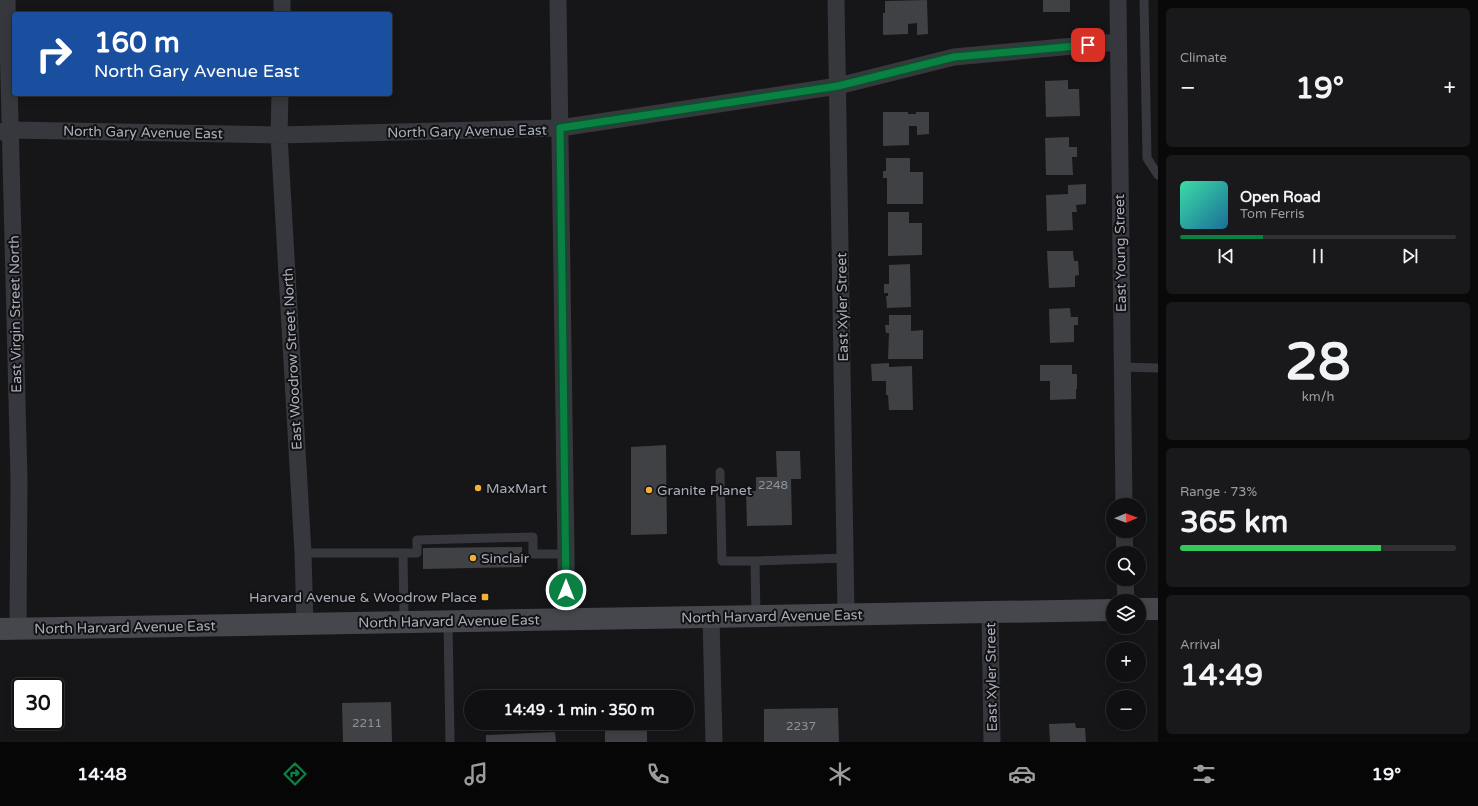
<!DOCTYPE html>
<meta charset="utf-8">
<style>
:root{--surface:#101012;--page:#19191b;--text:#f1f3f6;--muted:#9c9d9f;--line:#303032;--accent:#0b8043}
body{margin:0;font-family:"Varela Round",sans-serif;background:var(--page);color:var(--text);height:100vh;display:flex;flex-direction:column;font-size:15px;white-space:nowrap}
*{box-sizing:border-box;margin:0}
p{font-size:13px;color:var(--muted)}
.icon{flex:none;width:22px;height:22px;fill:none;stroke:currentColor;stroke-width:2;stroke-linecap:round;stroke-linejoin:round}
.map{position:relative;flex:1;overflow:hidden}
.sheet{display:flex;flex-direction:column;gap:8px;padding:8px;background:#09090a;width:320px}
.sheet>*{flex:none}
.hud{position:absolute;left:12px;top:12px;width:380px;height:84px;border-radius:4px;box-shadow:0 2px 10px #0003,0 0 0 1px var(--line);background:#1a4fa0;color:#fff;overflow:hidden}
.needle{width:26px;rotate:89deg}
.buttons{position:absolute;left:1106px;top:498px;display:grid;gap:8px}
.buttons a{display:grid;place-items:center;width:40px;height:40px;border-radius:50%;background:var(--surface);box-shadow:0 2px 10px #0003,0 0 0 1px var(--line);font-size:20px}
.speed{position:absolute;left:12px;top:678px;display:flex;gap:8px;font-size:20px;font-weight:700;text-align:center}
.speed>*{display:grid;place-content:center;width:52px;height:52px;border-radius:50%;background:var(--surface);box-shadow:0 2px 10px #0003,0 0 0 1px var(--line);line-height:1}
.speed .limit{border:2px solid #111;border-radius:6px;background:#fff;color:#111}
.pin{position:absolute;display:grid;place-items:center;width:34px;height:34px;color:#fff;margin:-17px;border-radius:8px;box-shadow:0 2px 6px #0006}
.me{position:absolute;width:44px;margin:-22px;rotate:0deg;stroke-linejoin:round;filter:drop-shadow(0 0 3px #0008)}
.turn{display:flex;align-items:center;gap:14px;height:84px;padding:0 16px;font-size:18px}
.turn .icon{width:52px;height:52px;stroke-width:2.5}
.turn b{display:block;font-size:28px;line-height:34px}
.big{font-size:30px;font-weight:700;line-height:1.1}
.sheet .card{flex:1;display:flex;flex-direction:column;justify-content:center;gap:6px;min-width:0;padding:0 14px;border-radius:6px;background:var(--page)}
.sheet .dial{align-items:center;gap:0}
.dial b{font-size:52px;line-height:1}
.song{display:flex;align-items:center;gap:12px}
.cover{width:48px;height:48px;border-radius:6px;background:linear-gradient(135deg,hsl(160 70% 55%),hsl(200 70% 35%))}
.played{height:4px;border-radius:2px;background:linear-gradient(90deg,var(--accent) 30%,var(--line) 30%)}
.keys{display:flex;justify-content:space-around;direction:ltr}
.heat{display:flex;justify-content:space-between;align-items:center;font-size:22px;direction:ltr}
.charge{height:6px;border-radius:3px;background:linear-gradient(90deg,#34c759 73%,var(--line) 0)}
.trip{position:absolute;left:464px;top:690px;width:230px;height:40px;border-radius:20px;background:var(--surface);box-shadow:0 2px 10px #0003,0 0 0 1px var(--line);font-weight:700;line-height:40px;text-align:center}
.dock{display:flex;height:64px;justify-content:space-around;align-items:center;background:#060607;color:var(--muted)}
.dock .icon{width:28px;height:28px}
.dock .selected{color:var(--accent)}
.dock b{font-size:18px;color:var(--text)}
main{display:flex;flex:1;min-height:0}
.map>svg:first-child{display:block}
</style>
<main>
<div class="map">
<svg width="1158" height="742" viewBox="0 0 1158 742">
<rect width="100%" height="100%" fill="#161618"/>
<path fill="#404145" d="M 927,0 L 928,34 L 917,35 L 917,23 L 908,24 L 908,34 L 883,35 L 883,13 L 885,13 L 885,1 Z
M 1043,0 L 1070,0 L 1070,12 L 1043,12 Z
M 1068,80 L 1068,89 L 1079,89 L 1080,116 L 1046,117 L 1045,81 Z
M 883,112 L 908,112 L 908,114 L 916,114 L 916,112 L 929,112 L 929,134 L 917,135 L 917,126 L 909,126 L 909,145 L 883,146 Z
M 1069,137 L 1069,147 L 1077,147 L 1077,157 L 1072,157 L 1073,175 L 1046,175 L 1045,138 Z
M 886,158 L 910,158 L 910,172 L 923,172 L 923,204 L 887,204 L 887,178 L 883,178 L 883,171 L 886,171 Z
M 1086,184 L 1086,204 L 1076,205 L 1077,212 L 1072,212 L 1073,230 L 1047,231 L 1046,195 L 1068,194 L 1068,185 Z
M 888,212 L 909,212 L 909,223 L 922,223 L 922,255 L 888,256 Z
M 1047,251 L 1073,251 L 1074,261 L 1078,261 L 1079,275 L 1075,276 L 1075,287 L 1049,288 Z
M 910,264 L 911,307 L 887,308 L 886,296 L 888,296 L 888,293 L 884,293 L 884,284 L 889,284 L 889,265 Z
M 1070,308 L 1071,317 L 1078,317 L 1078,325 L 1074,325 L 1074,342 L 1050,343 L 1049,309 Z
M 889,315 L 911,315 L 911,331 L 923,330 L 923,359 L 888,359 L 889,333 L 886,333 L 885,325 L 889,325 Z
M 889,363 L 889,367 L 912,366 L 913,410 L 889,410 L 888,395 L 886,395 L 886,381 L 872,381 L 871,364 Z
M 1040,365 L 1072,365 L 1072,374 L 1077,374 L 1077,389 L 1076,389 L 1076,399 L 1050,400 L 1050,381 L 1040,381 Z
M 666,445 L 667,534 L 631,535 L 631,447 Z
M 776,451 L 800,451 L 801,479 L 791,479 L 792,525 L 747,526 L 746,491 L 756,491 L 756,477 L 777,477 Z
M 522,547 L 522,567 L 423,569 L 423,548 Z
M 391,702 L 392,742 L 343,742 L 342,703 Z
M 838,708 L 839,742 L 764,742 L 764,709 Z
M 605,723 L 647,723 L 647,742 L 605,742 Z
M 1075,723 L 1076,728 L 1085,728 L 1086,742 L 1050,742 L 1049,724 Z
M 555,732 L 556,742 L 486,742 L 486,735 Z"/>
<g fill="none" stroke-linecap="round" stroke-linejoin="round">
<path stroke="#37383d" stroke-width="9" d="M 1144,0 L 1147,158 L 1158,175
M 1122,367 L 1158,368
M 720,472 L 722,561 L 755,561 L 756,616
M 303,553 L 417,553 L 417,540 L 533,537 L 533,554 L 566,554
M 403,553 L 404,622
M 755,561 L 846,558
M 448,621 L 450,742"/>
<path stroke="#37383d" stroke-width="17" d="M 7,0 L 19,480 L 18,629
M 558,0 L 566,554 L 566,619
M 836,0 L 846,614
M 1118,0 L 1124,505
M 282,14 L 282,0
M 280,94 L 279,135 L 303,553 L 305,624
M 0,132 L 11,130 L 279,135 L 560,128 L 838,86 L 954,57 L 1118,42
M 1124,531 L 1125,553
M 1125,579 L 1126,601
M 990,612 L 992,742
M 711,617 L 714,742"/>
<path stroke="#45474d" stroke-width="22" d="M 1139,609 L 1158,609
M 0,629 L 1113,610"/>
</g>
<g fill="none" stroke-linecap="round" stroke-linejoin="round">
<defs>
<path id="route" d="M 566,590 L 560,128 L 838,86 L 954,57 L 1088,45"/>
</defs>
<use href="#route" stroke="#07532c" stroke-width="10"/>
<use href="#route" stroke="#0b8043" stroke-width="7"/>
</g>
<g fill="#f2b134" stroke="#111113" stroke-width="1.5">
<circle cx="478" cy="488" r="4"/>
<circle cx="649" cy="490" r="4"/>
<circle cx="473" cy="558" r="4"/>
<rect x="481" y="593" width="8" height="8" rx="2"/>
</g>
<g text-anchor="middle" stroke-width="4" stroke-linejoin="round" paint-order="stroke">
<g font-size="12" fill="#8e929b">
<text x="773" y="489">2248</text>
<text x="367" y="727">2211</text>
<text x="801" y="730">2237</text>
</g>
<g font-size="14" fill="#a8adb8" stroke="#111113">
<text transform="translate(467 131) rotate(-1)" y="5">North Gary Avenue East</text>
<text transform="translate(143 132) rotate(1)" y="5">North Gary Avenue East</text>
<text transform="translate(1120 253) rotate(-91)" y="5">East Young Street</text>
<text transform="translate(842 307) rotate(-91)" y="5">East Xyler Street</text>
<text transform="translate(15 314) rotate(-91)" y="5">East Virgin Street North</text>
<text transform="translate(292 359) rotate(-93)" y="5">East Woodrow Street North</text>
<text transform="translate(772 616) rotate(-1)" y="5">North Harvard Avenue East</text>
<text transform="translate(449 621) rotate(-1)" y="5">North Harvard Avenue East</text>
<text transform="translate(125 627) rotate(-1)" y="5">North Harvard Avenue East</text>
<text transform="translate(991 677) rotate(-91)" y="5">East Xyler Street</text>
</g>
<g font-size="14" fill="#a8adb8" stroke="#111113" text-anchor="start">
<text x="486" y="493">MaxMart</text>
<text x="657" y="495">Granite Planet</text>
<text x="481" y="563">Sinclair</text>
<text x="477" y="602" text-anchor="end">Harvard Avenue &amp; Woodrow Place</text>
</g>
</g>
</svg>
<div class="buttons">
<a><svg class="needle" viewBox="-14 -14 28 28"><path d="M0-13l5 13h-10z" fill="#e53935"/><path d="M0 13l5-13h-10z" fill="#9c9d9f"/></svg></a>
<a><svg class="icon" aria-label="search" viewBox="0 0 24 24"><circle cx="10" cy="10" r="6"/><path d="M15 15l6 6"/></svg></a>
<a><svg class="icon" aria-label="layers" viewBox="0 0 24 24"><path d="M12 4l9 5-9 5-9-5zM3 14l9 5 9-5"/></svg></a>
<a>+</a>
<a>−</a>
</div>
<div class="speed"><div class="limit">30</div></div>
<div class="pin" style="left:1088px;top:45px;background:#d93025"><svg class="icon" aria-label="arrive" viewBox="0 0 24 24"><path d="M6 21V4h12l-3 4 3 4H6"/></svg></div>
<svg class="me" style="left:566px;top:590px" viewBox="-20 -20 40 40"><circle r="17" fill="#0b8043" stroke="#fff" stroke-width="3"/><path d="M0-11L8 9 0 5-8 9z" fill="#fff"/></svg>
<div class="trip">14:49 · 1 min · 350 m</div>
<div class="hud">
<div class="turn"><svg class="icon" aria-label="right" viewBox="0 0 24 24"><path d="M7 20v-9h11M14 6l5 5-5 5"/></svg><div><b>160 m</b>North Gary Avenue East</div></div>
</div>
</div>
<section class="sheet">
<div class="card"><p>Climate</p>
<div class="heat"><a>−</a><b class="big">19°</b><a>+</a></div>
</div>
<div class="card">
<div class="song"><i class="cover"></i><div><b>Open Road</b><p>Tom Ferris</p></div></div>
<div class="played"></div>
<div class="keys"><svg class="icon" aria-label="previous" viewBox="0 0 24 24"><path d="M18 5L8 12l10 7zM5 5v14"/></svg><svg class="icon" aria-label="pause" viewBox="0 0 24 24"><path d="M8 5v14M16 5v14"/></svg><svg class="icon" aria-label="next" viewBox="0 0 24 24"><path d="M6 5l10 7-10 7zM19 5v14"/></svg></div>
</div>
<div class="card dial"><b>28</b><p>km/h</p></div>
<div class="card"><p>Range · 73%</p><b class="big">365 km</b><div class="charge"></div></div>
<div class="card"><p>Arrival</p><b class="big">14:49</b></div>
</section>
</main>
<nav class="dock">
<b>14:48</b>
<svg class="icon selected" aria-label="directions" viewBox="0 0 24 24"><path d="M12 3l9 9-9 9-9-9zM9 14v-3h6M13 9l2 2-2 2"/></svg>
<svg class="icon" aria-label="music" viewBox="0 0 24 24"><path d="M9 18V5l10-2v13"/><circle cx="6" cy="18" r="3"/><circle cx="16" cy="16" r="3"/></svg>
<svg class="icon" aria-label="phone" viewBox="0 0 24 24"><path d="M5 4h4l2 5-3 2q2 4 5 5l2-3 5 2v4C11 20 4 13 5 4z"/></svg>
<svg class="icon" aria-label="climate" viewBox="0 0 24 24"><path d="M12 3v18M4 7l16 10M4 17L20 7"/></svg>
<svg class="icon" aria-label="car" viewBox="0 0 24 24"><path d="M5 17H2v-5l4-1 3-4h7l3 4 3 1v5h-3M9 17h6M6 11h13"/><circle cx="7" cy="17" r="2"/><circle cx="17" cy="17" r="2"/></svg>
<svg class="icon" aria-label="filters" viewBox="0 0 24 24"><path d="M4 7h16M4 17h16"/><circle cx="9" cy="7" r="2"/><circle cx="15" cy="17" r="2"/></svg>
<b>19°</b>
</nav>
